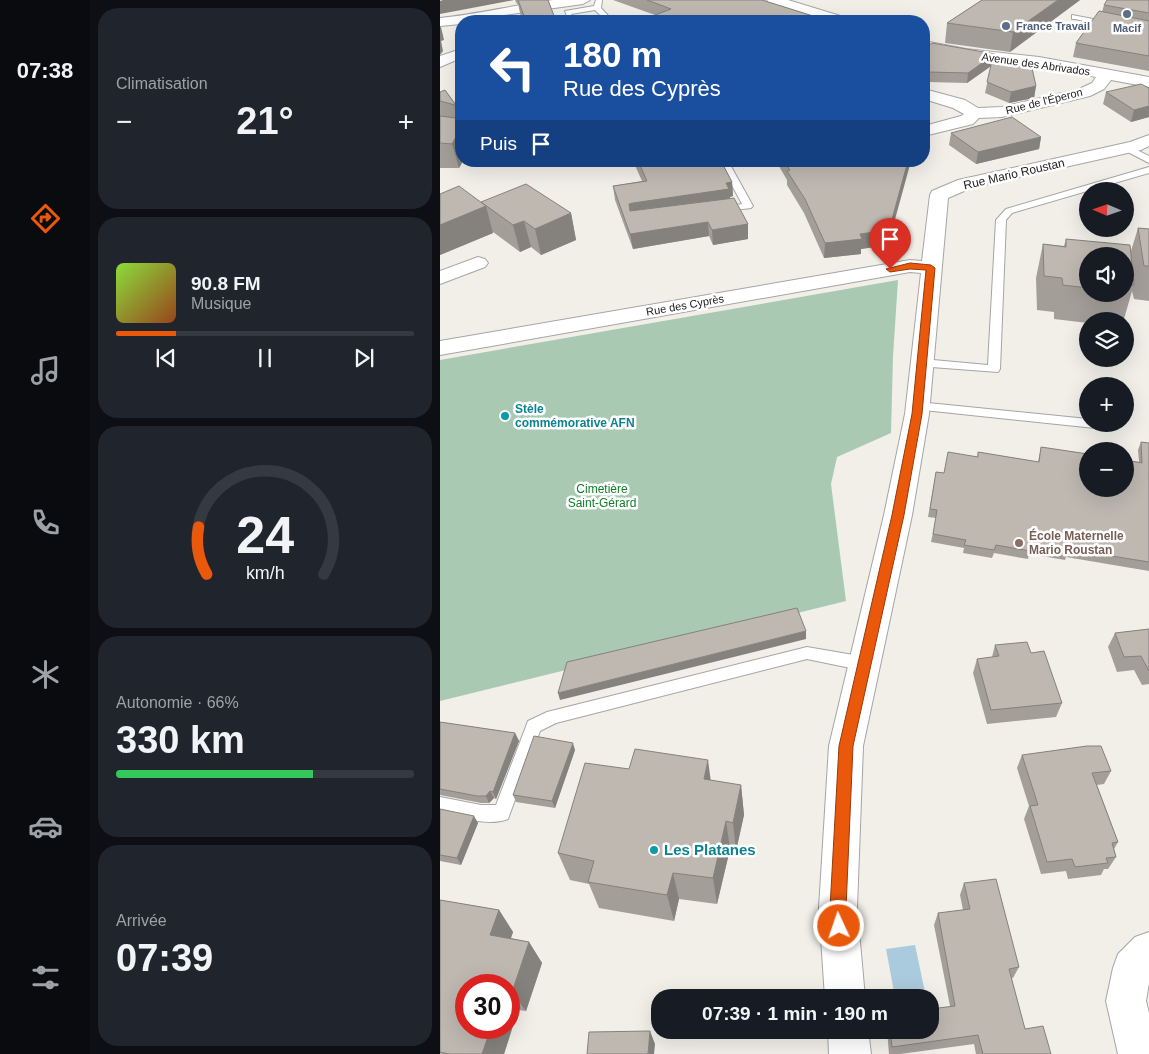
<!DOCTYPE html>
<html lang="fr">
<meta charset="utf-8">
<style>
:root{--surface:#171b24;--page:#20242c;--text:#f1f3f6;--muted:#9ea1a6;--line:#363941;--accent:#ea580c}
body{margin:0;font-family:Arial,sans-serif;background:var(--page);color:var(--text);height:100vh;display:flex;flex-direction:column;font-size:19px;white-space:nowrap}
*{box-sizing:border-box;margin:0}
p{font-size:16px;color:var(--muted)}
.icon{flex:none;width:28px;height:28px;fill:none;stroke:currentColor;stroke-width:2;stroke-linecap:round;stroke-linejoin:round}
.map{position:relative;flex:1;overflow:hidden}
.panel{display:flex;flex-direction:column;gap:8px;padding:8px;background:#0d0f14;width:350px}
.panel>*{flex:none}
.guide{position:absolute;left:15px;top:15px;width:475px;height:152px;border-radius:20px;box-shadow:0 5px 20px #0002;background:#1a4fa0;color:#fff;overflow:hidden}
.needle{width:32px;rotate:272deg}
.controls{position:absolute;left:639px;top:182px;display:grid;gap:10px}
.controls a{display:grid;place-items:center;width:55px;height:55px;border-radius:50%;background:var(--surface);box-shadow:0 5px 20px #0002;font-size:25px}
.speed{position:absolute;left:15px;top:974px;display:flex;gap:10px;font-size:25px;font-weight:700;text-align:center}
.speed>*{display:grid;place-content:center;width:65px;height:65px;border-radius:50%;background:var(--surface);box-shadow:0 5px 20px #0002;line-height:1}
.speed .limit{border:8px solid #d22;background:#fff;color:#111}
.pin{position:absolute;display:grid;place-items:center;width:42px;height:42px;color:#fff;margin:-51px -21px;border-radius:50% 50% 50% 0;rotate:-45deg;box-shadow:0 0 5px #0007}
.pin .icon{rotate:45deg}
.me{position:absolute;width:55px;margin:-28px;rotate:357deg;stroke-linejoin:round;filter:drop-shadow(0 0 4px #0008)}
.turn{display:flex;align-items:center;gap:18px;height:105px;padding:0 25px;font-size:22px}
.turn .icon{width:65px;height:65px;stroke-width:2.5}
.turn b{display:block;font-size:35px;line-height:42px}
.then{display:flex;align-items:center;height:48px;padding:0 25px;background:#0003;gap:10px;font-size:19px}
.big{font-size:38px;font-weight:700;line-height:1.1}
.panel .tile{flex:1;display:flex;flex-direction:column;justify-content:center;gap:8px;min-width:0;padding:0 18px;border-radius:20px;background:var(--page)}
.panel .dial{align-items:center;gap:0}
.dial svg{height:130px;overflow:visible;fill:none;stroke:var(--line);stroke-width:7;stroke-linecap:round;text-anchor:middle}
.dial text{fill:var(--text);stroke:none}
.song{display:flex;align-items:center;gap:15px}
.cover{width:60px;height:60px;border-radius:8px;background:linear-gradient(135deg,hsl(90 70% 55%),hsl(20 70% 35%))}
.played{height:5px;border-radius:2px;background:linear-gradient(90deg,var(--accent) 20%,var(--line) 20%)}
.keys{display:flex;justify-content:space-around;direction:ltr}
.heat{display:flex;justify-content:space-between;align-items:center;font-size:28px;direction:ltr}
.charge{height:8px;border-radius:4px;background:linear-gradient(90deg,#34c759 66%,var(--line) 0)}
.trip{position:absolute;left:211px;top:989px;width:288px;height:50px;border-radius:20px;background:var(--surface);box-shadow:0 5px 20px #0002;font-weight:700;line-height:50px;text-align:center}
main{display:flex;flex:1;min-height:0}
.tab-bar{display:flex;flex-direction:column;width:90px;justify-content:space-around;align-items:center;background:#090b0e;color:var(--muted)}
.tab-bar .icon{width:35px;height:35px}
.tab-bar .selected{color:var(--accent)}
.tab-bar b{font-size:22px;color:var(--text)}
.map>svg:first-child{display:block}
</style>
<main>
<nav class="tab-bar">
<b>07:38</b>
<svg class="icon selected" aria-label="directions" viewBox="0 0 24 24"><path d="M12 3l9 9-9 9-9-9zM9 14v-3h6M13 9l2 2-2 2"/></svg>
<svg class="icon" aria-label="music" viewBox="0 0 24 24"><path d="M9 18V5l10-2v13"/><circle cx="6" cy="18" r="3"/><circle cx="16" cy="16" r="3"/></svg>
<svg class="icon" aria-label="phone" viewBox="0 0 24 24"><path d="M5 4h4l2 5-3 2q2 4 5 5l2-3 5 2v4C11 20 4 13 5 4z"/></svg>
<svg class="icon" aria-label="climate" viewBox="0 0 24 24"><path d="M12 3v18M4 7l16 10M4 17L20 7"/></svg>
<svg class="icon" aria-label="car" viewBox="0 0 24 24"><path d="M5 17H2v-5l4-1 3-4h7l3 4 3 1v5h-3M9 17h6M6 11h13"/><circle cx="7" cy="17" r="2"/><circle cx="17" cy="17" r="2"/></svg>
<svg class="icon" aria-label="filters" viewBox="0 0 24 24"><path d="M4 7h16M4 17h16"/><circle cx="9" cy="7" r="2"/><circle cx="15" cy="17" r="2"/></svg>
</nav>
<section class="panel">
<div class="tile"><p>Climatisation</p>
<div class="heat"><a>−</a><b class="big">21°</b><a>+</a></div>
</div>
<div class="tile">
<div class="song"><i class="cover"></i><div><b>90.8 FM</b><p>Musique</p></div></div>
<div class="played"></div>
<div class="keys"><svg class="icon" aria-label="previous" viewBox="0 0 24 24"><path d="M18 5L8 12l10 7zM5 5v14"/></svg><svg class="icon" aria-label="pause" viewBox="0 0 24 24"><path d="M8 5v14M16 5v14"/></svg><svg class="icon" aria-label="next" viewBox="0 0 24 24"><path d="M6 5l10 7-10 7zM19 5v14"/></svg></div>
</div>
<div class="tile dial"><svg viewBox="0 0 100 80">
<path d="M14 69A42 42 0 1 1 86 69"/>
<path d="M14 69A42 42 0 0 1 9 40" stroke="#ea580c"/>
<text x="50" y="56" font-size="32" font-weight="700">24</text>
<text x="50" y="72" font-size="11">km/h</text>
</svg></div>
<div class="tile"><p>Autonomie · 66%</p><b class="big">330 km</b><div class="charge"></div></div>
<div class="tile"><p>Arrivée</p><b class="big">07:39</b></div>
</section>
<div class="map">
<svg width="709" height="1054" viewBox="0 0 709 1054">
<rect width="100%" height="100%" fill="#f1efe8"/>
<path fill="#a9c9b3" d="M 458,280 L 453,356 L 451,433 L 397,457 L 391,484 L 406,601 L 0,701 L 0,360 Z"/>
<path fill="#aacadd" d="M 475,945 L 486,997 L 455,997 L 446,949 Z"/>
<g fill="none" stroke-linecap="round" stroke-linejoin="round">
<defs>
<path id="lane" d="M 156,0 L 162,0 L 161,8 L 173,21 L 166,21 L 155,10 L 131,14 L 136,21 L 129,21 L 125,11 L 154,6 Z
M 632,15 L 669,22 L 673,24 L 669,26 L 635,19 L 632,19 Z
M 687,145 L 709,156 L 709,163 L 684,150 L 684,146 Z
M 279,161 L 288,161 L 313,206 L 311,208 L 278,212 L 278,208 L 302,204 Z
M 709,167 L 709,173 L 572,213 L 566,220 L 560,369 L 558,372 L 478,366 L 476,363 L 482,359 L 548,365 L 556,220 L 566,209 Z
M 478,402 L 648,419 L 648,424 L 679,424 L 680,426 L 674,430 L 474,409 L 472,406 Z
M 367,647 L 425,657 L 430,659 L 433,664 L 430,669 L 425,671 L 367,659 L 116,723 L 100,731 L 68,819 C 48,827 21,817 0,813 L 0,797 L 41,805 L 56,805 L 88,721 L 107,712 Z"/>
<path id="street" d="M 113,0 L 150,0 L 143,4 L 64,15 L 43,21 L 21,21 L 21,24 L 0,26 L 0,18 C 38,14 75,5 113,0 Z
M 327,0 L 348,0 L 407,18 L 409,21 L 388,21 L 329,3 Z
M 484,41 L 526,49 L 599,57 L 709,77 L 709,87 L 671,80 L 664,89 L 650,96 L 562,117 L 539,118 L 533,124 L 484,136 L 484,126 L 521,116 L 524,114 L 513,108 L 484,99 L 484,89 L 525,100 L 538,108 L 562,107 L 639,89 L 652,83 L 656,77 C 599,67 541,62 484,49 Z
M 21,49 L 21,58 L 0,67 L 0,56 Z
M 709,135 L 709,146 L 701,150 L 531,188 L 508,198 L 489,414 L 472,515 L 423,746 L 417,908 L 425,998 L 385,998 L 379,908 L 389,746 L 444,515 L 465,414 L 481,273 L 470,272 L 0,355 L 0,341 L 470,260 L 482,261 L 490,195 L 492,191 L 518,180 L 690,142 Z
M 38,257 L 45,259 L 48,263 L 45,267 L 0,284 L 0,271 Z
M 709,932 L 709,983 L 706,1001 L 709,1013 L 709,1054 L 678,1054 L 666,1001 L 673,968 L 678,954 L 695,937 Z
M 388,1030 L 428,1030 L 431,1054 L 389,1054 Z"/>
</defs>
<use href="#lane" stroke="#a5a5a5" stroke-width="2"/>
<use href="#street" stroke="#a5a5a5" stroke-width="2"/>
<use href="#lane" fill="#fff" fill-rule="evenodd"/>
<use href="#street" fill="#fff" fill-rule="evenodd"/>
</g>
<path fill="#a39e98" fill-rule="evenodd" d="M 75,0 L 108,0 L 116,21 L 82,21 L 78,4 L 77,4 Z
M 173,0 L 322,0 L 389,21 L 216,21 L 215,15 Z
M 542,0 L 640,0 L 570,52 L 505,43 L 507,23 Z
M 709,0 L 709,71 L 633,57 L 636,43 L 662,12 L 664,5 Z
M 484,48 L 555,54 L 554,62 L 596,86 L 594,98 L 569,103 L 545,93 L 551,66 L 527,83 L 488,82 L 488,78 L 484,78 Z
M 709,88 L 709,117 L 691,122 L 663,104 L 666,92 Z
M 5,90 L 21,112 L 21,161 L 23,161 L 19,168 L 0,168 L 0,92 Z
M 511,133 L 601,137 L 599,149 L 536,164 L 509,145 Z
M 193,161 L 281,161 L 292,182 L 293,196 L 290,197 L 290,198 L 308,224 L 308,239 L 273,245 L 269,236 L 193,249 L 175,200 L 173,186 L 202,181 Z
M 336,161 L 391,161 L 448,245 L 421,249 L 421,254 L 384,258 L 364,213 L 347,185 L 347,180 Z
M 0,194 L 42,203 L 131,213 L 136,240 L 101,255 L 91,247 L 80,252 L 53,232 L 53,233 L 0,255 Z
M 698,228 L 709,229 L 709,301 L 694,299 L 692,291 L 684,319 L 663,316 L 662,321 L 648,321 L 648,323 L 614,319 L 614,312 L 597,310 L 596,278 L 603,244 L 624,246 L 626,239 L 691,251 ZM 648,256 L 685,256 L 685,294 L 648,294 Z
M 701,442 L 709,443 L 709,571 L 626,557 L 625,560 L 589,554 L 588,559 L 554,553 L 552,558 L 523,553 L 524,548 L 491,542 L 496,518 L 488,517 L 496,472 L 504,473 L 537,457 L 538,452 L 598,462 L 601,447 L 699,462 L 698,450 Z
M 709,629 L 709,684 L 702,685 L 694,670 L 677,672 L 668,647 L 675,633 Z
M 555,645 L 591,653 L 622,703 L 616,717 L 547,724 L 533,673 L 537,659 L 552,657 Z
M 0,722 L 75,733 L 79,741 L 56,799 L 54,798 L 49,803 L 41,803 L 0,795 Z
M 135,750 L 115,808 L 76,802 L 73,795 Z
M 582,755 L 671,771 L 664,784 L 657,785 L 678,842 L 674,849 L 676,857 L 668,869 L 664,869 L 661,875 L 628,879 L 626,871 L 601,874 L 584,819 L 589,806 L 577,768 Z
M 271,781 L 301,785 L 304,815 L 296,851 L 290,849 L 277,904 L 239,899 L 234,921 L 159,908 L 149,884 L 130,880 L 118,853 Z
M 0,809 L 38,823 L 21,865 L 0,861 Z
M 524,883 L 579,967 L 573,978 L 571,978 L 585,1029 L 611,1054 L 536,1054 L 534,1044 L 460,1054 L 449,1054 L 447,1030 L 490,1030 L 510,1006 L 494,925 L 498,913 L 523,910 L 520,895 Z
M 0,900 L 59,910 L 73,932 L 71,938 L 89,942 L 102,963 L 86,1011 L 78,1010 L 64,1054 L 0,1054 ZM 26,985 L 69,985 L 69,1028 Z"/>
<path fill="#85817c" d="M 3,0 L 74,0 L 0,14 L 0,1 Z
M 618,0 L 640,0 L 570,52 L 573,32 Z
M 0,27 L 1,27 L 4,40 L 1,41 L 3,51 L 0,55 Z
M 555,54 L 554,64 L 527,83 L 528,73 Z
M 596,86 L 594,98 L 569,103 L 571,92 Z
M 709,106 L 709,117 L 691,122 L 694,110 Z
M 21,128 L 21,161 L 23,161 L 19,168 L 12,144 Z
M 601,137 L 599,149 L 536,164 L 538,152 Z
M 468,161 L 471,161 L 448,245 L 421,249 L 421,254 L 384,258 L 385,243 Z
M 292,182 L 293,196 L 290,197 L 290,204 L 190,211 L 189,204 L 193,203 Z
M 46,206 L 53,233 L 0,255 L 0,225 Z
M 131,213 L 136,240 L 101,255 L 95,229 Z
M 84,221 L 91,247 L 80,252 L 73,225 Z
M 268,222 L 269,236 L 193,249 L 190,234 Z
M 308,224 L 308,239 L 273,245 L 272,230 Z
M 366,631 L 366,639 L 120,700 L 118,693 Z
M 75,733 L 79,741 L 56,799 L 53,792 Z
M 133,743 L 135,750 L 115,808 L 112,801 Z
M 268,760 L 272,790 L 264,779 Z
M 301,785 L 304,815 L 296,851 L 293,823 Z
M 50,791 L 54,798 L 49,803 L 46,796 Z
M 34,816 L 38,823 L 21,865 L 17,858 Z
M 286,821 L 290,849 L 277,904 L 273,878 Z
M 233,873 L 239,899 L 234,921 L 227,895 Z
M 59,910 L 73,932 L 64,957 L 50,935 Z
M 89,942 L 102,963 L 86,1011 L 72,992 Z
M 69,997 L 78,1010 L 64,1054 L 42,1054 L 51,1028 L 69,1028 Z
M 210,1031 L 215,1044 L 214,1054 L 208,1054 Z"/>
<path fill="#beb8b1" stroke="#85817c" d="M 78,0 L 108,0 L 116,21 L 86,21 Z
M 207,0 L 322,0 L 389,21 L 220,21 L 216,20 L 222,17 L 215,15 L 231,9 Z
M 542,0 L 618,0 L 573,32 L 507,23 Z
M 667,0 L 709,0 L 709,13 L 664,5 Z
M 659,11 L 709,21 L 709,56 L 636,43 Z
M 492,43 L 555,54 L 528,73 L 489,72 L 489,68 L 484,68 L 484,48 Z
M 552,61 L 592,68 L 596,86 L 571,92 L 547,82 Z
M 701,84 L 709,88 L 709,106 L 694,110 L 666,92 Z
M 5,90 L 21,112 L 21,128 L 12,144 L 0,143 L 0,116 L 16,118 L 15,105 L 0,101 L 0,92 Z
M 572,117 L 601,137 L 538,152 L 511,133 Z
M 198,161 L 281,161 L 292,182 L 286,183 L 289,189 L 193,203 L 189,204 L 190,211 L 294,198 L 308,224 L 272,230 L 268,222 L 190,234 L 173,186 L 207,181 Z
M 344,161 L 391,161 L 392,163 L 401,161 L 468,161 L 449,230 L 420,234 L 422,239 L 385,243 L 365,199 L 347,171 L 350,170 Z
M 86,184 L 131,213 L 95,229 L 84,221 L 73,225 L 41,202 Z
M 19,186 L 46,206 L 0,225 L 0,194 Z
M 698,228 L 709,229 L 709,266 L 704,266 Z
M 626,239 L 690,245 L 694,285 L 685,284 L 685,256 L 648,256 L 648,288 L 623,285 L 622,278 L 604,276 L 603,244 L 626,247 Z
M 701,442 L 709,443 L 709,562 L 628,549 L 628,552 L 591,546 L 590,551 L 556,545 L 554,550 L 524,545 L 526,540 L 493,534 L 497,510 L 490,509 L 496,472 L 504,473 L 508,452 L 538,457 L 538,452 L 599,462 L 601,447 L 648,454 L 648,489 L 685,489 L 685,460 L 702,463 Z
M 357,608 L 366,631 L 118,693 L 127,662 Z
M 709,629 L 709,671 L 701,656 L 684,657 L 675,633 Z
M 587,642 L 591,653 L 604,651 L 622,703 L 551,710 L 537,659 L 559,656 L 555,645 Z
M 0,722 L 75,733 L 53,792 L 50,791 L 46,796 L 37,796 L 0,789 Z
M 94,736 L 133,743 L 112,801 L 73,795 Z
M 647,746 L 661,746 L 671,771 L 652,773 L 678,842 L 672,843 L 676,857 L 666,858 L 668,863 L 635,867 L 632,859 L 607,862 L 590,806 L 598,805 L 582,755 Z
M 195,749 L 268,760 L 264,779 L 301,785 L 293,823 L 286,821 L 273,878 L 233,873 L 227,895 L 148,882 L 154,861 L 118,853 L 145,763 L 189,769 Z
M 0,809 L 34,816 L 17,858 L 0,855 Z
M 556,879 L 579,967 L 569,969 L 585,1029 L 603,1026 L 611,1054 L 543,1054 L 538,1035 L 452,1047 L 450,1030 L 490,1030 L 490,1009 L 515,1006 L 498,913 L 530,909 L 524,883 Z
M 0,900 L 59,910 L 50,935 L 89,942 L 72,992 L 69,991 L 69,985 L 26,985 L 26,1028 L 51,1028 L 42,1054 L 9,1054 L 0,1052 Z
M 210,1031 L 208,1054 L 147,1054 L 149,1032 Z"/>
<path fill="#ea580c" stroke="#983908" d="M 470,263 L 491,265 L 495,268 L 482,414 L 464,515 L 413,746 L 406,908 L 407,926 L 405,932 L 399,934 L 394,932 L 390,908 L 399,746 L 452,515 L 472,414 L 486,270 L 470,269 L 450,272 L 446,269 Z"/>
<g fill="#5c6f8a" stroke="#fff" stroke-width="2">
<circle cx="687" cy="14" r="5"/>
<circle cx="566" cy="26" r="5"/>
</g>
<g fill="#0f9aa8" stroke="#fff" stroke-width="2">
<circle cx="65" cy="416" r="5"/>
<circle cx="214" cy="850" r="5"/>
</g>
<circle fill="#8d6e63" stroke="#fff" stroke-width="2" cx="579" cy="543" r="5"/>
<g text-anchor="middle" stroke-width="5" stroke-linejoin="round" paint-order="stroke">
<g font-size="11" font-weight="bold" fill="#4e5e75" stroke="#fff" text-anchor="start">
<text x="576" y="30">France Travail</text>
<text x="687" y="32" text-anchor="middle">Macif</text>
</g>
<g font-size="11" fill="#212121" stroke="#fff">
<text transform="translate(596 64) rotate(8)" y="4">Avenue des Abrivados</text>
<text transform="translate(604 101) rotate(-14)" y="4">Rue de l'Éperon</text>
<text transform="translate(245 305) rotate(-10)" y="4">Rue des Cyprès</text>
</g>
<g font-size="12" fill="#212121" stroke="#fff">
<text transform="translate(574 174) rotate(-13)" y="4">Rue Mario Roustan</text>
</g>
<g font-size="12" font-weight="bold" fill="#0d838f" stroke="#fff" text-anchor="start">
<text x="75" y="413">Stèle<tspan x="75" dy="14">commémorative AFN</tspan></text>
</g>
<g font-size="12" fill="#0f7e28" stroke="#fff">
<text x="162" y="493">Cimetière<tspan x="162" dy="14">Saint-Gérard</tspan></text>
</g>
<g font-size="12" font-weight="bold" fill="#785e54" stroke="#fff" text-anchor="start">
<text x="589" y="540">École Maternelle<tspan x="589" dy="14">Mario Roustan</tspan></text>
</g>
<g font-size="15" font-weight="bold" fill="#0d838f" stroke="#fff" text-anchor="start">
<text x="224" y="855">Les Platanes</text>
</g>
</g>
</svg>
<div class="controls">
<a><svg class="needle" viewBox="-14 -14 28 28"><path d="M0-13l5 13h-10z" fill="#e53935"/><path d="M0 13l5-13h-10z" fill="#9ea1a6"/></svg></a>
<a><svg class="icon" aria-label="sound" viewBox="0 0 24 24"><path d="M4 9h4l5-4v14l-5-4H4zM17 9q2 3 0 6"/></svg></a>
<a><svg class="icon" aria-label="layers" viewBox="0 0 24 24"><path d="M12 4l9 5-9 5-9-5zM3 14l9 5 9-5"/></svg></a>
<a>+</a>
<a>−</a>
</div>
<div class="speed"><div class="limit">30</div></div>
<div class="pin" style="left:450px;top:269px;background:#d93025"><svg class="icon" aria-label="arrive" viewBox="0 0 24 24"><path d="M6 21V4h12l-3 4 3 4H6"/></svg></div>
<svg class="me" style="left:399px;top:926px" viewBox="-20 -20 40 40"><circle r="17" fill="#ea580c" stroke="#fff" stroke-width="3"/><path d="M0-11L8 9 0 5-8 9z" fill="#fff"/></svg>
<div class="trip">07:39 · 1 min · 190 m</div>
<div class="guide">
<div class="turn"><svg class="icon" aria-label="left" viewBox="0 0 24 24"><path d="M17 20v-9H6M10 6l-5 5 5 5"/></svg><div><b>180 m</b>Rue des Cyprès</div></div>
<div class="then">Puis<svg class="icon" aria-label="arrive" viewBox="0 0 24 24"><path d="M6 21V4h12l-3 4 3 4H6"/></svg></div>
</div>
</div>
</main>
